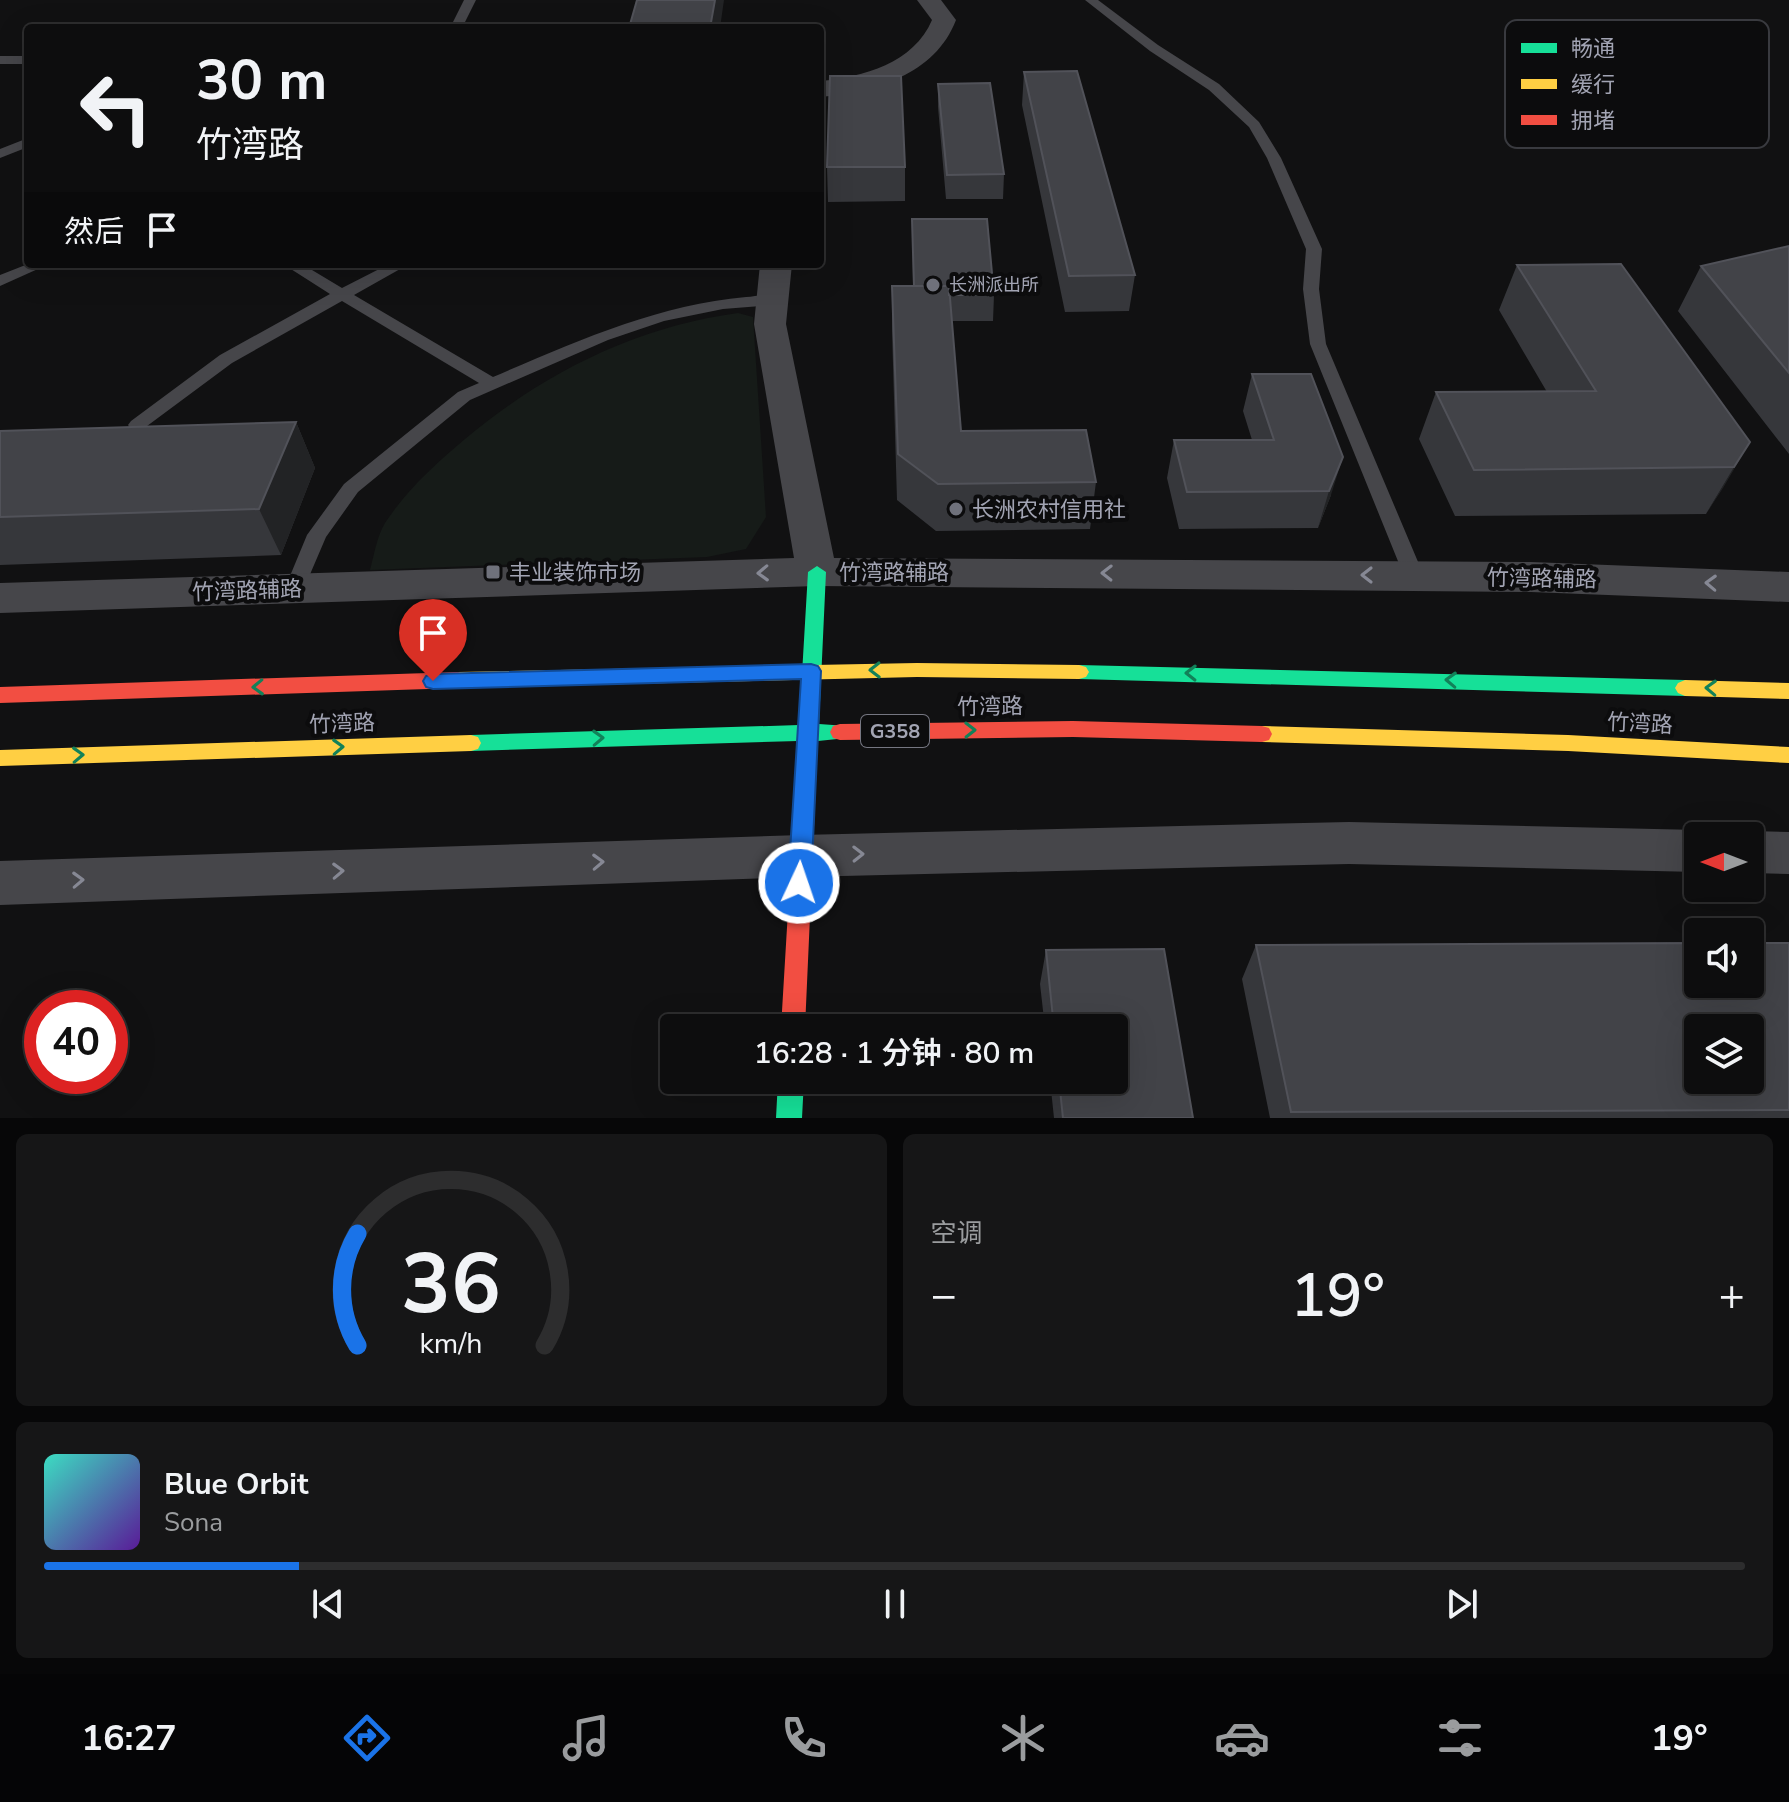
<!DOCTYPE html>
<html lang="zh">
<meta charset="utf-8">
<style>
:root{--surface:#0d0d0e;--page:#161617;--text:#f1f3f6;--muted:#9a9c9e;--line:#2d2d2e;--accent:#1a73e8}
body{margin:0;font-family:"Nunito Sans","Noto Sans SC",sans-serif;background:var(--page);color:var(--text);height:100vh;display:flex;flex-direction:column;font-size:30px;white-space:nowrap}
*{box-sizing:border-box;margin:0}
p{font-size:26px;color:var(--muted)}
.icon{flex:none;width:44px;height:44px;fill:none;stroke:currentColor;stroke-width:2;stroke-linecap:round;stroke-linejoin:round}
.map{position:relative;height:1118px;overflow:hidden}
.sheet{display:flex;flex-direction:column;gap:16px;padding:16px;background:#070708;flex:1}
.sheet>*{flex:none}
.guide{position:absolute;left:24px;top:24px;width:800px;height:244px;border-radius:8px;box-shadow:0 8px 32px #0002,0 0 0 2px var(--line);background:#0d0d0e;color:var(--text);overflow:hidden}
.needle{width:52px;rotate:270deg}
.controls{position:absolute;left:1684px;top:822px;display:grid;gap:16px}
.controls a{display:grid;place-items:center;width:80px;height:80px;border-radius:8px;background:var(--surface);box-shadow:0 8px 32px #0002,0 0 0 2px var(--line);font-size:40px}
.speed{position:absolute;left:24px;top:990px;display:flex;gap:16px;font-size:40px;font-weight:700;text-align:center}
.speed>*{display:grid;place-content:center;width:104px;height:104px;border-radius:50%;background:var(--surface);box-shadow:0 8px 32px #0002,0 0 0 2px var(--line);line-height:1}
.speed .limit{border:12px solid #d22;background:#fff;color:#111}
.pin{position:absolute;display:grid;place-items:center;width:68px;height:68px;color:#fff;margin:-82px -34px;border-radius:50% 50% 50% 0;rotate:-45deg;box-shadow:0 0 8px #0007}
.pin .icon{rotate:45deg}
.me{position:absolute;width:88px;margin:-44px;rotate:3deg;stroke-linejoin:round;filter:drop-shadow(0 0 6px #0008)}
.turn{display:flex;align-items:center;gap:28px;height:168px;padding:0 40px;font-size:36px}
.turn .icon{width:104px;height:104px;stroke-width:2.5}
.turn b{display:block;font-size:56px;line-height:68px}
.then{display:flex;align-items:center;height:76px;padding:0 40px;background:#0003;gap:16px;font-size:30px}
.big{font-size:60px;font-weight:600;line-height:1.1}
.sheet .card{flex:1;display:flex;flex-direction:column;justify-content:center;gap:12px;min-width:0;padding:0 28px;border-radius:12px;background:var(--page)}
.sheet .dial{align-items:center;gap:0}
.dial svg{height:208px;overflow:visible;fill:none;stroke:var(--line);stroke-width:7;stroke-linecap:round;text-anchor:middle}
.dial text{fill:var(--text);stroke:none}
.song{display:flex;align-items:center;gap:24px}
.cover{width:96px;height:96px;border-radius:12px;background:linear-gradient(135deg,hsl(170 70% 55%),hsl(270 70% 35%))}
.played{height:8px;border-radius:4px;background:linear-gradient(90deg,var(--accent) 15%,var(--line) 15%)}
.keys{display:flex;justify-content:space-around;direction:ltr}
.heat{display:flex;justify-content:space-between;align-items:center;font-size:44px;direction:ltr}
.sheet .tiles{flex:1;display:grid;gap:16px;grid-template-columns:1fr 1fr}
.card:last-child{grid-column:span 2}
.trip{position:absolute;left:660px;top:1014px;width:468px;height:80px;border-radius:8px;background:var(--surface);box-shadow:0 8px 32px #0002,0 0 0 2px var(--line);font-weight:600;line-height:80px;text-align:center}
.dock{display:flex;height:128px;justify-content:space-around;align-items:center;background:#050506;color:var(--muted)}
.dock .icon{width:56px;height:56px}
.dock .on{color:var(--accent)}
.dock b{font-size:36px;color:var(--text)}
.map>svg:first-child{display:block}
</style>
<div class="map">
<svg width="1789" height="1118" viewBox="0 0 1789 1118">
<rect width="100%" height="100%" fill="#111112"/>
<path fill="#161b18" d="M 738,313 L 753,317 L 766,517 L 746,549 L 707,557 L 370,570 C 374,555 377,536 385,523 C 406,491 435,464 465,439 C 544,373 635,327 738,313 Z"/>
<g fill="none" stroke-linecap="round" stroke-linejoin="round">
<path fill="#46464a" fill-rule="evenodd" d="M 464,0 L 476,0 L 462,28 L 450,28 Z
M 1085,0 L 1098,0 L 1158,45 L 1219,84 L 1259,122 L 1281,158 L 1322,249 L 1319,289 L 1326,344 L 1424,576 L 1421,581 L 1407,581 L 1404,576 L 1310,344 L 1303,289 L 1306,249 L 1267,158 L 1249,127 L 1209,90 L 1150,51 Z
M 0,56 L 28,56 L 28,64 L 0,64 Z
M 28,138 L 28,147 L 0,158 L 0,149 Z
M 28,264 L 49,264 L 0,286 L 0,275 Z
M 283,264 L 302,264 L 342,288 L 389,264 L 409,264 L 354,295 L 493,377 C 575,342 656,305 746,297 C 758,296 772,292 781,300 L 773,305 L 723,309 L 664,321 L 608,340 L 470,400 L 358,492 L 326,537 L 302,593 L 288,593 L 285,588 L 307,535 L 344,484 L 458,392 L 479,383 L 342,301 L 232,363 L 143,429 L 131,429 L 128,425 L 131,421 L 220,355 L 330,294 Z"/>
<path fill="#46464a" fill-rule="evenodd" d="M 917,0 L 941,0 L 956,20 C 935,75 874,92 820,97 L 820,81 C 863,77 914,63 932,20 Z
M 760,264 L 792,264 L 786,324 L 834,558 L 1531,562 L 1789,572 L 1789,602 L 1531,592 L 817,586 L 0,613 L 0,583 L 794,558 L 754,324 Z
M 1349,822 L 1698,830 L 1715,836 L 1698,836 L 1698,872 L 1349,864 L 801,877 L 0,905 L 0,861 L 801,835 Z
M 1750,831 L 1789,832 L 1789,874 L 1750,873 L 1750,836 L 1736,836 Z"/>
<path fill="#16e098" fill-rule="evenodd" d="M 817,566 L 826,572 L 819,724 L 847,726 L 850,732 L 847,738 L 818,741 L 814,766 L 807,768 L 800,766 L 797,760 L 798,741 L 471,751 L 464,749 L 461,743 L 464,737 L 471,735 L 799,725 L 808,572 Z
M 1079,665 L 1685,680 L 1692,683 L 1695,688 L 1692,693 L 1685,696 L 1079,679 L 1072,677 L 1069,672 L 1072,667 Z
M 778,1080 L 804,1080 L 802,1118 L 776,1118 Z"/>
<path fill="#ffcf43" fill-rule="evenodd" d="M 917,663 L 1079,665 L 1086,667 L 1089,672 L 1086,677 L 1079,679 L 917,677 L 458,688 L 451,685 L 448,680 L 451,675 L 458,672 Z
M 1685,680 L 1789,683 L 1789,699 L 1685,696 L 1678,693 L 1675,688 L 1678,683 Z
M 1262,726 L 1568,735 L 1789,747 L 1789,763 L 1568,751 L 1262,742 L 1255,740 L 1252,734 L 1255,728 Z
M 471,735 L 478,737 L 481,743 L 478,749 L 471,751 L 0,766 L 0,750 Z"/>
<path fill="#f24e42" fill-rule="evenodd" d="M 458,672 L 465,675 L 468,680 L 465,685 L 458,688 L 0,703 L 0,687 Z
M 1073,721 L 1262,726 L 1269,728 L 1272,734 L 1269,740 L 1262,742 L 1073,737 L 840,740 L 833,738 L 830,732 L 833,726 L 840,724 Z
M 807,752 L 814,754 L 817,760 L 805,1028 L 781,1028 L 797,760 L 800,754 Z"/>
</g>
<path fill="#36373b" d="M 1024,72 L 1135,275 L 1129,311 L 1065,312 L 1022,105 Z
M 938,84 L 1004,174 L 1003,199 L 946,199 L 938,107 Z
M 827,167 L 905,167 L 905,201 L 828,202 Z
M 912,219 L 994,295 L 993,321 L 952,321 L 961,431 L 1096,482 L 1090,529 L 936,531 L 897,500 L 892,331 L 892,286 L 913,286 Z
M 1789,246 L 1789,454 L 1678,311 L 1701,266 Z
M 1517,265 L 1750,442 L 1706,514 L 1455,516 L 1419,439 L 1436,392 L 1547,392 L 1499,310 Z
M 1252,374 L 1311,374 L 1331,495 L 1318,528 L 1179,529 L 1167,478 L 1174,440 L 1252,440 L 1243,411 Z
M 296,422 L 315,468 L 281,555 L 0,565 L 0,431 Z
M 1789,943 L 1789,1118 L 1270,1118 L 1242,979 L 1256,945 Z
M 1046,950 L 1193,1118 L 1054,1118 L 1050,1080 L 1114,1080 L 1114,1028 L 1045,1028 L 1040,984 Z"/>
<path fill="#222325" d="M 715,0 L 724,0 L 720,28 L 710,28 Z
M 296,422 L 315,468 L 281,555 L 259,509 Z
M 1750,442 L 1723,488 L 1706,514 L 1734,467 Z
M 1343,457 L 1331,495 L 1318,528 L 1329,491 Z"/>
<path fill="#424348" stroke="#515259" stroke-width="2" fill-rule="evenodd" d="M 637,0 L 715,0 L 710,28 L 629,28 Z
M 1077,71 L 1135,275 L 1069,276 L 1024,72 Z
M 830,76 L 901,76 L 905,167 L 827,167 Z
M 990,83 L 1004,174 L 947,175 L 938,84 Z
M 912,219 L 987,219 L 994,295 L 949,295 L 949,286 L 914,286 Z
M 1789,246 L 1789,373 L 1701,266 Z
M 1621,264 L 1750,442 L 1734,467 L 1474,470 L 1436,392 L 1596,391 L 1517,265 Z
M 892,286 L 949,286 L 961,431 L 1086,430 L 1096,482 L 938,484 L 898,454 Z
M 1252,374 L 1311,374 L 1343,457 L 1329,491 L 1187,492 L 1174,440 L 1274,440 Z
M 296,422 L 259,509 L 0,517 L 0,431 Z
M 1698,943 L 1698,984 L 1750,984 L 1750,943 L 1789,943 L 1789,1110 L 1291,1112 L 1256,945 ZM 1698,1028 L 1750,1028 L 1750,1080 L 1698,1080 Z
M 1164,949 L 1193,1118 L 1063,1118 L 1059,1080 L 1114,1080 L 1114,1028 L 1054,1028 L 1046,950 Z"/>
<defs><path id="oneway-chevron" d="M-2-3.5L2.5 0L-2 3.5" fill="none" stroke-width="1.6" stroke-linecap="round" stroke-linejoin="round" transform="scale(2)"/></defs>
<g stroke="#868894">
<use href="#oneway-chevron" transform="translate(763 573) rotate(178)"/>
<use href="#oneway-chevron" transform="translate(1107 573) rotate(-179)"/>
<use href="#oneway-chevron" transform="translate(1367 575) rotate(-180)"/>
<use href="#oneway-chevron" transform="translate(1711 583) rotate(-178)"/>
<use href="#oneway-chevron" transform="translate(858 854) rotate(-1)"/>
<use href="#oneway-chevron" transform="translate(598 862) rotate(-2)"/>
<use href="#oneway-chevron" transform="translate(338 871) rotate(-2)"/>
<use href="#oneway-chevron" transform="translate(78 880) rotate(-2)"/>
</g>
<g stroke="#128159">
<use href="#oneway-chevron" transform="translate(875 670) rotate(179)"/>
<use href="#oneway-chevron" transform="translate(1191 673) rotate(-179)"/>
<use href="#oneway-chevron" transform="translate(1451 680) rotate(-178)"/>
<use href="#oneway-chevron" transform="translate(258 687) rotate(178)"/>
<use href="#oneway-chevron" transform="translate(1711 688) rotate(-178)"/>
<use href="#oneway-chevron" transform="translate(970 730) rotate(-1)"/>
<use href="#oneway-chevron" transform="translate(598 738) rotate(-2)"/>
<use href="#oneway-chevron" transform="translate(338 747) rotate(-2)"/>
<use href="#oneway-chevron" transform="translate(78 755) rotate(-2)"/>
</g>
<path fill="#1a73e8" stroke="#114b97" stroke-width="2" d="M 811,664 L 818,666 L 821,671 L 811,883 L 807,890 L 799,893 L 791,890 L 788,883 L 801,679 L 433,689 L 426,687 L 423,681 L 426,676 L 433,674 Z"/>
<g fill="#6f717b" stroke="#0c0c0d" stroke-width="3">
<circle cx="933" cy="285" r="8"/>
<circle cx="956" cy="509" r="8"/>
<rect x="485" y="564" width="16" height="16" rx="4"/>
</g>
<g text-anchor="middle" stroke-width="8" stroke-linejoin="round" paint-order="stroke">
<g font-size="18" fill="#a2a4b3" stroke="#0c0c0d" text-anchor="start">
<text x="949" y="291">长洲派出所</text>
</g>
<rect fill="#0c0c0d" stroke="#757681" stroke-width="2" x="861" y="715" width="68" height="32" rx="6"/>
<g font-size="20" font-weight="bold" fill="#a2a4b3">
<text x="895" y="738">G358</text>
</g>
<g font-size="22" fill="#a2a4b3" stroke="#0c0c0d" text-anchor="start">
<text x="972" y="517">长洲农村信用社</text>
<text x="509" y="580">丰业装饰市场</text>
</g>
<g font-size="22" fill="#a2a4b3" stroke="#0c0c0d">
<text x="894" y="580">竹湾路辅路</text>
<text transform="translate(1542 578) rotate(1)" y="8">竹湾路辅路</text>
<text transform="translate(247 590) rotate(-2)" y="8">竹湾路辅路</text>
<text transform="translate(990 706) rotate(-1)" y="8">竹湾路</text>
<text transform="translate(342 723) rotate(-2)" y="8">竹湾路</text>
<text transform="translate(1640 723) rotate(3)" y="8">竹湾路</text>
</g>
</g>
<rect x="1505" y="20" width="264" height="128" rx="12" fill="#0c0c0d" stroke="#393a3f" stroke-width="2"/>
<rect x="1521" y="43" width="36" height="10" fill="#16e098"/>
<rect x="1521" y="79" width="36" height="10" fill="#ffcf43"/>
<rect x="1521" y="115" width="36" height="10" fill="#f24e42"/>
<g font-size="22" fill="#a2a4b3">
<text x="1571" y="56">畅通</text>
<text x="1571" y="92">缓行</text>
<text x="1571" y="128">拥堵</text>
</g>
</svg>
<div class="controls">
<a><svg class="needle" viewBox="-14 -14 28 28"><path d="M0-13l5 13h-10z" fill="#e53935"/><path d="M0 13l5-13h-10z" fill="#9a9c9e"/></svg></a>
<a><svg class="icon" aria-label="sound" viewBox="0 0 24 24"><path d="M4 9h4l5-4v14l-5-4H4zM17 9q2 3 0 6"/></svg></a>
<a><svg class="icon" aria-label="layers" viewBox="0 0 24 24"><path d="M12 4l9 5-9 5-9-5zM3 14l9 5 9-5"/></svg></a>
</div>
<div class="speed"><div class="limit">40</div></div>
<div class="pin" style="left:433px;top:681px;background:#d93025"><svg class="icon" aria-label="arrive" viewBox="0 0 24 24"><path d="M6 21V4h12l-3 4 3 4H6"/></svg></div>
<svg class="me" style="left:799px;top:883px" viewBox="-20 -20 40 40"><circle r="17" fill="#1a73e8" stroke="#fff" stroke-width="3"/><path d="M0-11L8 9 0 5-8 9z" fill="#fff"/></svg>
<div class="trip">16:28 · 1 分钟 · 80 m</div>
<div class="guide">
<div class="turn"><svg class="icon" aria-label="left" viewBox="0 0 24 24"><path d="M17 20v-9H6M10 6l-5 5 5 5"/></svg><div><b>30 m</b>竹湾路</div></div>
<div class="then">然后<svg class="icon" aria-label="arrive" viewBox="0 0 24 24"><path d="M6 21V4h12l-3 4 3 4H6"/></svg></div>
</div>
</div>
<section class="sheet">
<div class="tiles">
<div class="card dial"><svg viewBox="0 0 100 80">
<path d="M14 69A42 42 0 1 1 86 69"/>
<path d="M14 69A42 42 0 0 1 14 26" stroke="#1a73e8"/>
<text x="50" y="56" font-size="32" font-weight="700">36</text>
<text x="50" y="72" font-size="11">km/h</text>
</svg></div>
<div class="card"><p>空调</p>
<div class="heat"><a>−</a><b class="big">19°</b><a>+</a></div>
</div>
<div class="card">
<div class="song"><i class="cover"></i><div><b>Blue Orbit</b><p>Sona</p></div></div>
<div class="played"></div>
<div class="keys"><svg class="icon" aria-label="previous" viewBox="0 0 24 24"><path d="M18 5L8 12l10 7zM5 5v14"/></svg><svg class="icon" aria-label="pause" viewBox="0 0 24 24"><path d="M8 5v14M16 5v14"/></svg><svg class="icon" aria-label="next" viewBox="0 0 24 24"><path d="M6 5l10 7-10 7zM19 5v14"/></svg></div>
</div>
</div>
</section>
<nav class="dock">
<b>16:27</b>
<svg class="icon on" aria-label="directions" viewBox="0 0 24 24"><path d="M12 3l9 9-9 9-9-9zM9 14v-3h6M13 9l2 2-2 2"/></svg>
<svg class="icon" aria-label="music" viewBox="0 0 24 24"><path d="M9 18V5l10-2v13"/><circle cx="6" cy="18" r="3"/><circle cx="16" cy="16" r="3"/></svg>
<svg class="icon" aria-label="phone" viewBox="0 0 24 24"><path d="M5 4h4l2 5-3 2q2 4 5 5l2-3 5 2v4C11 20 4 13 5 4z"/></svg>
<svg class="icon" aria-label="climate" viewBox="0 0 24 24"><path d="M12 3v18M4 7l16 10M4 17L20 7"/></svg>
<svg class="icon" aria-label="car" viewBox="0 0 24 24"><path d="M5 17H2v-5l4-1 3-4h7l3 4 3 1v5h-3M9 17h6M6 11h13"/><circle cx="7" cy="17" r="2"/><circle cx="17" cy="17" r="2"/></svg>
<svg class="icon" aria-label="filters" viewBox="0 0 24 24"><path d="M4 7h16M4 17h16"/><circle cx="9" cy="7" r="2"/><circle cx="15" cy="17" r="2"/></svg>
<b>19°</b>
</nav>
